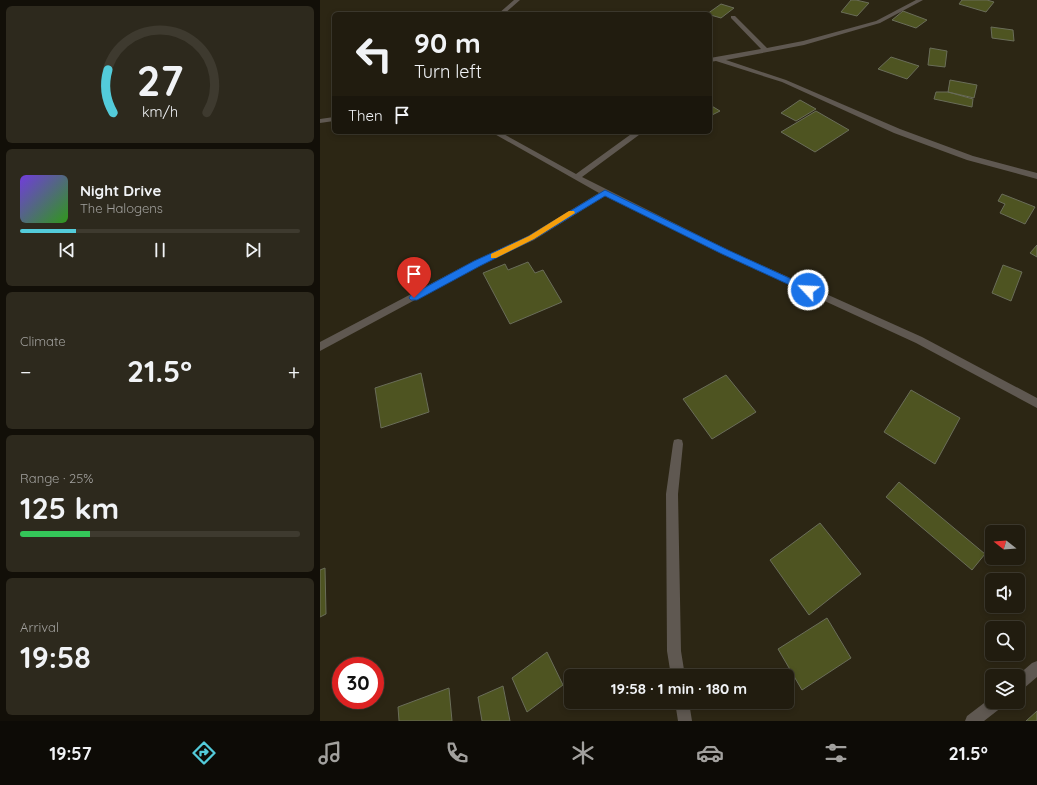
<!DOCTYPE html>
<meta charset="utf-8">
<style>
:root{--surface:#211c0f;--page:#2d291d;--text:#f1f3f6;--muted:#a2a19e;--line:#3e3a2f;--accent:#53cbda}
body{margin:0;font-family:Quicksand,sans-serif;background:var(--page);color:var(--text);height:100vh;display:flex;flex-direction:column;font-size:15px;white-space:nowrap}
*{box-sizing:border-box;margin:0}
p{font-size:13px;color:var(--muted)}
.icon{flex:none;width:22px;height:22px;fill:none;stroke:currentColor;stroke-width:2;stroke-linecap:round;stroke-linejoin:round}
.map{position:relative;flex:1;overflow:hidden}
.side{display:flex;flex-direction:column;gap:6px;padding:6px;background:#120f08;width:320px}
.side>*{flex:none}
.hud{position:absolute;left:12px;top:12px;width:380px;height:122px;border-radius:6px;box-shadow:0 2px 6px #0003,0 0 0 1px var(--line);background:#211c0f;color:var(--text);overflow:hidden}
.needle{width:26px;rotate:287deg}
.fabs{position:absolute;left:665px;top:525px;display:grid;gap:8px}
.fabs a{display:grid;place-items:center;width:40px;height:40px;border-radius:6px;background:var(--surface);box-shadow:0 2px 6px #0003,0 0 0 1px var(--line);font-size:20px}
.speed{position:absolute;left:12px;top:657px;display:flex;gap:8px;font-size:20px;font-weight:700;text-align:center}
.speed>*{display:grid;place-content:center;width:52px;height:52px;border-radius:50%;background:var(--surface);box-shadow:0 2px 6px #0003,0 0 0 1px var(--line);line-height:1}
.speed .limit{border:6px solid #d22;background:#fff;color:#111}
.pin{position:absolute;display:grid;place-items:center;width:34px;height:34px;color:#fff;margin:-41px -17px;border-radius:50% 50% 50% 0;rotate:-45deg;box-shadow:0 0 4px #0007}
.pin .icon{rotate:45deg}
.me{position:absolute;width:44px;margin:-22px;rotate:295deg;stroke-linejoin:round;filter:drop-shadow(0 0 3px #0008)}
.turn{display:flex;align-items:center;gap:14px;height:84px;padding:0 16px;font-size:18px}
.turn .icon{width:52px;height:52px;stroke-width:2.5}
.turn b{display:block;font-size:28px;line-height:34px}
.then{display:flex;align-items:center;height:38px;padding:0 16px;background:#0003;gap:8px;font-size:15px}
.big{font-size:30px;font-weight:800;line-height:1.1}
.side .widget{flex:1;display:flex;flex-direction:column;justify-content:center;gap:6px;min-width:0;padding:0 14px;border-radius:6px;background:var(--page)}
.side .dial{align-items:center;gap:0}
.dial svg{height:104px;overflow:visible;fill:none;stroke:var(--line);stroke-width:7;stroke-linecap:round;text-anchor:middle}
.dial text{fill:var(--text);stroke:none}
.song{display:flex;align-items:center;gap:12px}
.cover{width:48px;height:48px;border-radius:6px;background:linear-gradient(135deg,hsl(260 70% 55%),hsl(110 70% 35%))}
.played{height:4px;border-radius:2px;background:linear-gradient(90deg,var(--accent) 20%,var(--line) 20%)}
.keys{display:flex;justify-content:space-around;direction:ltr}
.heat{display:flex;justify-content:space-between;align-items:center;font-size:22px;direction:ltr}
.charge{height:6px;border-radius:3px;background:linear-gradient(90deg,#34c759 25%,var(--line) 0)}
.trip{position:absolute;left:244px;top:669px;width:230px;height:40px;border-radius:6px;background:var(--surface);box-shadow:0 2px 6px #0003,0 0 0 1px var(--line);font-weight:800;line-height:40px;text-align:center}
.menu{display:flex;height:64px;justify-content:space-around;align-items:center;background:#0d0b06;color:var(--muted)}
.menu .icon{width:28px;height:28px}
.menu .current{color:var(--accent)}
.menu b{font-size:18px;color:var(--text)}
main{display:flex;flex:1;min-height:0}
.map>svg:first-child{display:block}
</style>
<main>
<section class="side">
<div class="widget dial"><svg viewBox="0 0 100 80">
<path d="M14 69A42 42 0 1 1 86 69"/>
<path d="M14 69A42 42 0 0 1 10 36" stroke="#53cbda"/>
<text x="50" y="56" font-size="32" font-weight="700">27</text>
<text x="50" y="72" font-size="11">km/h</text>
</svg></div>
<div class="widget">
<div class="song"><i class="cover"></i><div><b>Night Drive</b><p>The Halogens</p></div></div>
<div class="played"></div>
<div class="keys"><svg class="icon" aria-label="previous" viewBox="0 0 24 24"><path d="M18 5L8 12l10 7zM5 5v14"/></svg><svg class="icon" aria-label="pause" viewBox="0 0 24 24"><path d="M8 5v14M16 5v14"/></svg><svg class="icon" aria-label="next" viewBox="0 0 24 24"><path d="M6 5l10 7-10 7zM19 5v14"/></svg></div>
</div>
<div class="widget"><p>Climate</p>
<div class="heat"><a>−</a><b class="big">21.5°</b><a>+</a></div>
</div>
<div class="widget"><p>Range · 25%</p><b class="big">125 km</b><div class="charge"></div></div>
<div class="widget"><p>Arrival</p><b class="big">19:58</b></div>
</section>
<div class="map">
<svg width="717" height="721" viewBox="0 0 717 721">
<rect width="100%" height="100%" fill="#2c2614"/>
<path fill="#4e5421" stroke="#6a6d59" d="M 531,0 L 536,0 L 549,3 L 537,16 L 521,12 Z
M 642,0 L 667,0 L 674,2 L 666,12 L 639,4 Z
M 401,4 L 414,8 L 401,18 L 387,14 Z
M 583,11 L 607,20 L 596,28 L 572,20 Z
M 671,27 L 693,30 L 694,41 L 672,38 Z
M 610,48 L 627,51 L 625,67 L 608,65 Z
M 571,57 L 599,66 L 587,79 L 558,69 Z
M 630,80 L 657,85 L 654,98 L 628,92 Z
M 616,92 L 628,92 L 653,99 L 652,107 L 614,99 Z
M 480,100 L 496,109 L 476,121 L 461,113 Z
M 390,105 L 400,111 L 390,116 Z
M 496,111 L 529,130 L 495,152 L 461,132 Z
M 682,194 L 715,207 L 705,224 L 680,213 L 685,204 L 678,201 Z
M 717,245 L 717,257 L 710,253 Z
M 208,262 L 215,273 L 223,270 L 242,302 L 190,324 L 163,273 L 185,264 L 188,270 Z
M 683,265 L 702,272 L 691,301 L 672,293 Z
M 101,373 L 109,412 L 61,428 L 55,388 Z
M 406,375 L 436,412 L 392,439 L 363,399 Z
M 591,390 L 640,418 L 615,464 L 564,432 Z
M 579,482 L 665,554 L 652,570 L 566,497 Z
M 500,523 L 541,574 L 489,615 L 450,560 Z
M 5,568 L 6,614 L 0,617 L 0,570 Z
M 507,618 L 531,658 L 482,690 L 458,649 Z
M 227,652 L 243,685 L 207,712 L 192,678 Z
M 183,686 L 190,721 L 162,721 L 158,697 Z
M 129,688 L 132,721 L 79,721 L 78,707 Z
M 717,711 L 717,721 L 706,721 Z"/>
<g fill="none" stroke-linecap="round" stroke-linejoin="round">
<path fill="#5f5851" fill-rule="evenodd" d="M 194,0 L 200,0 L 184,14 L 178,14 Z
M 596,0 L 603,0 L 560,23 L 484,45 L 406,60 L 466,80 L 580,129 L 653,156 L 717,173 L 717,179 L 647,160 L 574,133 L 462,82 L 396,61 L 390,62 L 390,58 L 441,49 L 411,18 L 411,16 L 415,16 L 447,48 L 483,41 L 556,21 Z
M 14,117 L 14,121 L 0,123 L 0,119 Z
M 171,132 L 180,132 L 256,174 L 314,132 L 323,132 L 262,177 L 408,250 L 602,337 L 717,398 L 717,408 L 596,343 L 402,254 L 285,196 L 214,240 L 160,265 L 0,351 L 0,342 L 154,261 L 208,236 L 279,193 Z
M 358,439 L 362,440 L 363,444 L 358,494 L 361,651 L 365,676 L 351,676 L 347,651 L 346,494 L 353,444 L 354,440 Z
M 717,661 L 717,677 L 703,689 L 698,691 L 697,676 L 712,663 Z
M 672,697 L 672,702 L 684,702 L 682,707 L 664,721 L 645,721 L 647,716 Z
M 355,702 L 369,702 L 372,721 L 358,721 Z"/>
</g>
<path fill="#1a73e8" stroke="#114b97" d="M 285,190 L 408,250 L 491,288 L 492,290 L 488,293 L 485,292 L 402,254 L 285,196 L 214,239 L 160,266 L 97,300 L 91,300 L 89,298 L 91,295 L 154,261 L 209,236 Z"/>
<path fill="#f59e0b" d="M 249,211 L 254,211 L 255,213 L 214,239 L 176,258 L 171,258 L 171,254 L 209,236 Z"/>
</svg>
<div class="fabs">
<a><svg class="needle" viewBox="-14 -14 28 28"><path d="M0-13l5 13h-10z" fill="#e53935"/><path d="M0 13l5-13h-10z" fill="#a2a19e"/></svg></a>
<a><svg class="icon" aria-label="sound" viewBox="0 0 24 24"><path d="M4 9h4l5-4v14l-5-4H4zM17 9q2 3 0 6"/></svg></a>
<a><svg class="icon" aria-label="search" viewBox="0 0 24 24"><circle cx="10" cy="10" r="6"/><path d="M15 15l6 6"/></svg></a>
<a><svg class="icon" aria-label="layers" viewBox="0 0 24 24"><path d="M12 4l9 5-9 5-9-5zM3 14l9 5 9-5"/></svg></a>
</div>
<div class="speed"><div class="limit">30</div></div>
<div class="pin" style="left:94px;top:298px;background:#d93025"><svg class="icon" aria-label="arrive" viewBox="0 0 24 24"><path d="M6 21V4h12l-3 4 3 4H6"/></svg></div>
<svg class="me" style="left:488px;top:290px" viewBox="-20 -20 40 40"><circle r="17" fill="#1a73e8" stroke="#fff" stroke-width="3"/><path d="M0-11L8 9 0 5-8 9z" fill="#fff"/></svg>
<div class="trip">19:58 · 1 min · 180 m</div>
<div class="hud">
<div class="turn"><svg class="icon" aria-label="left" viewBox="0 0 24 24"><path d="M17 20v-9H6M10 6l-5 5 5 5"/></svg><div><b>90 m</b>Turn left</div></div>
<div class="then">Then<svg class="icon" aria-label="arrive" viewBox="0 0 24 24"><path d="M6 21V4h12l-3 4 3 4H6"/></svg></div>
</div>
</div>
</main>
<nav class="menu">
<b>19:57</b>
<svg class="icon current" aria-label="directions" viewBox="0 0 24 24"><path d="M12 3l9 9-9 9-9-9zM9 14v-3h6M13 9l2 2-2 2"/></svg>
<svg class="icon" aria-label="music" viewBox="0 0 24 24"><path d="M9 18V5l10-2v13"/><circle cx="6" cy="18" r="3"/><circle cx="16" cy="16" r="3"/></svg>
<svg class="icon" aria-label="phone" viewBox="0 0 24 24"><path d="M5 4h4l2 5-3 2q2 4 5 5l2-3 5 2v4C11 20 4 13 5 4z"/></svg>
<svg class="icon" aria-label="climate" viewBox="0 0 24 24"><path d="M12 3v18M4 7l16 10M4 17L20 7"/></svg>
<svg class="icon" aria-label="car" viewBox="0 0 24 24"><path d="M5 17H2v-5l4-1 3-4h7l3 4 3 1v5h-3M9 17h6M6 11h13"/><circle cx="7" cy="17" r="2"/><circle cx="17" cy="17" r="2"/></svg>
<svg class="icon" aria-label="filters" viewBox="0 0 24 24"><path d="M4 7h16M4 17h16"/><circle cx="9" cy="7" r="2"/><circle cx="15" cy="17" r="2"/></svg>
<b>21.5°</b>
</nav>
